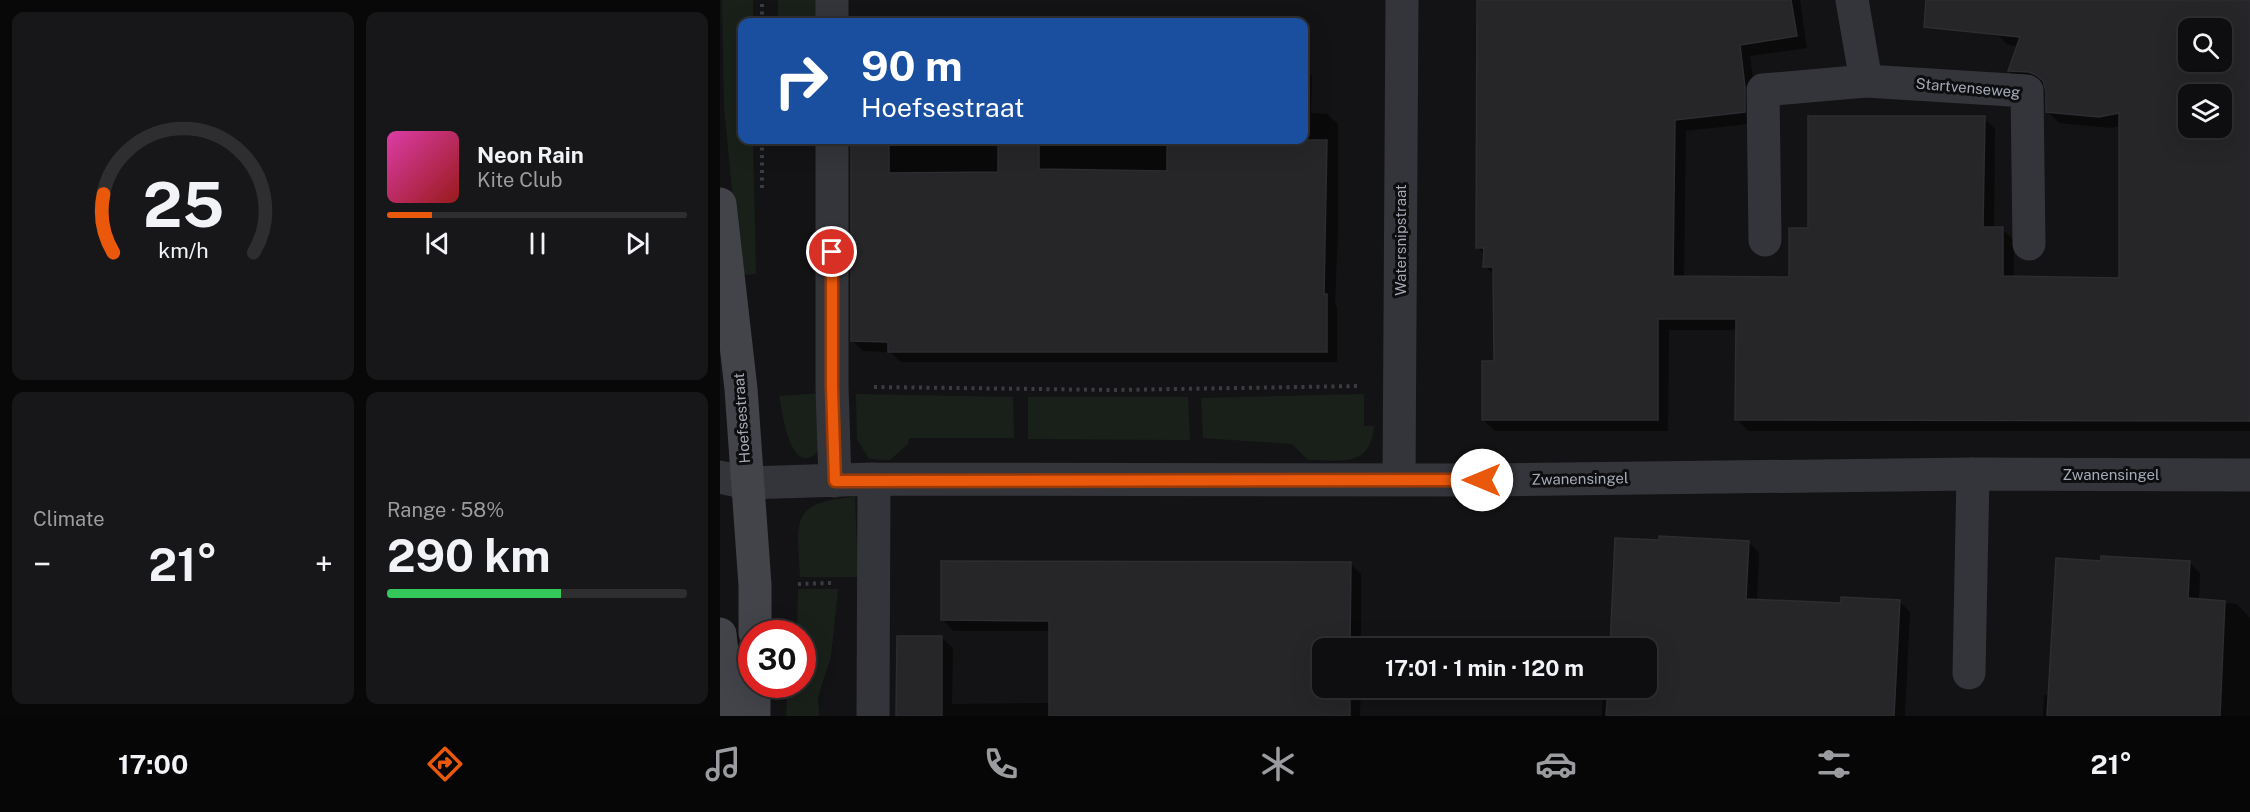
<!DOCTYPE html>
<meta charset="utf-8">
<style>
:root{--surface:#0e0e10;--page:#171719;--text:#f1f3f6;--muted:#9b9c9f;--line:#2e2e30;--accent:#ea580c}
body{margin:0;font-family:"Public Sans",sans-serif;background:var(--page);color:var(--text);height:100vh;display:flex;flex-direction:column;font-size:22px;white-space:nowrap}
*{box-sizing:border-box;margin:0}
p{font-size:20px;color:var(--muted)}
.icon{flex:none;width:33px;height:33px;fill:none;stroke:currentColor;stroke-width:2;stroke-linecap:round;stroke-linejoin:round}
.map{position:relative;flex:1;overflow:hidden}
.details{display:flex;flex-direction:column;gap:12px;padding:12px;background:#080809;width:720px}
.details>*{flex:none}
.hud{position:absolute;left:18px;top:18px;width:570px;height:126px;border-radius:12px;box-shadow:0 6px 24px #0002,0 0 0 2px var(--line);background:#1a4fa0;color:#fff;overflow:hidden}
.buttons{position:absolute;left:1458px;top:18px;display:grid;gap:12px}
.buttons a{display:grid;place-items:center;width:54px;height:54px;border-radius:12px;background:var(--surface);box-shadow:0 6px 24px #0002,0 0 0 2px var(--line);font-size:30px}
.speed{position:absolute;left:18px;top:620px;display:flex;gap:12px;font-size:30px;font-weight:700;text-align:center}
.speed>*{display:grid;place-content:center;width:78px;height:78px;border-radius:50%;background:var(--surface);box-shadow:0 6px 24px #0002,0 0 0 2px var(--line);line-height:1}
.speed .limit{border:9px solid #d22;background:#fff;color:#111}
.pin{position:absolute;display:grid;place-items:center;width:51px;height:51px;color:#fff;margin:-26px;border:3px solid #fff;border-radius:50%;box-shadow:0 2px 6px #0007}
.me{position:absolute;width:66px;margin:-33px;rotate:270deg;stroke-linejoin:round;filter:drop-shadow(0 0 4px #0008)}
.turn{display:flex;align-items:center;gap:21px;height:126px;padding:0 24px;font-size:27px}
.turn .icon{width:78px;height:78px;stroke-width:2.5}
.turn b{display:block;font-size:42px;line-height:51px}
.big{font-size:45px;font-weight:700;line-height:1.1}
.details .card{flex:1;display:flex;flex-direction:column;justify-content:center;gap:9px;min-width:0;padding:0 21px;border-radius:12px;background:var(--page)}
.details .dial{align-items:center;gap:0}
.dial svg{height:156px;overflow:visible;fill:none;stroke:var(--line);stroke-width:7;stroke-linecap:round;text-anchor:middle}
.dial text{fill:var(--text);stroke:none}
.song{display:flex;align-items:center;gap:18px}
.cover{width:72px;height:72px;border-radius:9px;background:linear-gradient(135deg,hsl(320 70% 55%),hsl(0 70% 35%))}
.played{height:6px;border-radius:3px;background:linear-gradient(90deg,var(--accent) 15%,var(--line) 15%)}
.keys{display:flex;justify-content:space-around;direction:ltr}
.heat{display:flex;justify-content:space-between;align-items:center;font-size:33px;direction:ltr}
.charge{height:9px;border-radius:4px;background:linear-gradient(90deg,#34c759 58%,var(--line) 0)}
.details .tiles{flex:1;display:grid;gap:12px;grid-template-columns:repeat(2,1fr)}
.trip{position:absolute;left:592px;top:638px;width:345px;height:60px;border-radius:12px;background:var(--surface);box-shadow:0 6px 24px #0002,0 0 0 2px var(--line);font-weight:700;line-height:60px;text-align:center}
.tabs{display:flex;height:96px;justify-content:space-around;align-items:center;background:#060606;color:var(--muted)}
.tabs .icon{width:42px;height:42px}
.tabs .current{color:var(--accent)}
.tabs b{font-size:27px;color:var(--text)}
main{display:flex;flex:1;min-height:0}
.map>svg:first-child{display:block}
</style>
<main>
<section class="details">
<div class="tiles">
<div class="card dial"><svg viewBox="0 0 100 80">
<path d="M14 69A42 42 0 1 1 86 69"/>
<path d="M14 69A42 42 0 0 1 9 39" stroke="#ea580c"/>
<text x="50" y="56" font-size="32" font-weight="700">25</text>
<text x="50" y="72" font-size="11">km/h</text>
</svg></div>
<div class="card">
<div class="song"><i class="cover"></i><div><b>Neon Rain</b><p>Kite Club</p></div></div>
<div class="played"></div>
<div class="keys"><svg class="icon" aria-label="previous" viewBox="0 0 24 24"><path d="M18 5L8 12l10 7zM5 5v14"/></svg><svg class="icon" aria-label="pause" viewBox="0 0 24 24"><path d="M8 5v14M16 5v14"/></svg><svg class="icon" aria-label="next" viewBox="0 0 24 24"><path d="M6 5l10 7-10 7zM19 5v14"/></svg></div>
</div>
<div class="card"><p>Climate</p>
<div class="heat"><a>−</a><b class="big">21°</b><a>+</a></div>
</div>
<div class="card"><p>Range · 58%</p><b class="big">290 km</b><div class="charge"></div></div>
</div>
</section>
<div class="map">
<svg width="1530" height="716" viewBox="0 0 1530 716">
<rect width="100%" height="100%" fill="#131315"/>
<path fill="#19201a" d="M 2,0 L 33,0 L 33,22 L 22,22 L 22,140 L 33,140 L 36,274 L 20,275 L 4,106 Z
M 58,0 L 101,0 L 101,22 L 58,22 Z
M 102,393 C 102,407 105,433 101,445 C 100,450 95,456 89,458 C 68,463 62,409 59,396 Z
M 136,394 L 293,397 L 294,438 L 189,438 L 188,444 L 170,460 L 149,459 L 137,439 Z
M 644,394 L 644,426 L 654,426 C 651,468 621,460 588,460 L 572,444 L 483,438 L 481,398 Z
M 308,397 L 468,397 L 470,440 L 308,439 Z
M 135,497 L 138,577 L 80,577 C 77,521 69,502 135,497 Z
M 78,589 L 118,589 L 111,657 L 98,697 L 99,716 L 66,716 L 68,684 L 82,684 L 82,633 L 77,633 Z"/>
<path fill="#0007" fill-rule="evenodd" d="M 758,0 L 1080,0 L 1087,48 L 1030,56 L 1036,100 L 1035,123 L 966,131 L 964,277 L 1071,278 L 1089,229 L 1264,118 L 1275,129 L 1274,229 L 1282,229 L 1294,240 L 1294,278 L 1400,279 L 1401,126 L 1391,128 L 1339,123 L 1328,112 L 1326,85 L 1301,82 L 1289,71 L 1298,46 L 1288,45 L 1277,34 L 1280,0 L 1530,0 L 1530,431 L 1028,431 L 1017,419 L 1017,330 L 949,330 L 948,431 L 775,431 L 763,420 L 776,362 L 775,276 L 765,266 L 765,255 L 758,248 ZM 1468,28 L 1502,28 L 1502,62 L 1468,62 ZM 1468,94 L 1502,94 L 1502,128 L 1468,128 Z
M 584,68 L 592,76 L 591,113 L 607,114 L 618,124 L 618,230 L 615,304 L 617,307 L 617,362 L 181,362 L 170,352 L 143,351 L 132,340 L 132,140 L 584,140 Z
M 1028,542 L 1039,553 L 1037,601 L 1122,604 L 1179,601 L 1190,612 L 1185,716 L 882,716 L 883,687 L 927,687 L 927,648 L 891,648 Z
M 1469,562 L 1480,573 L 1479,600 L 1517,604 L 1530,618 L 1530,716 L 1323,716 L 1324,695 L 1330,696 L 1383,563 Z
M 630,563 L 641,574 L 641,648 L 603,648 L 603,687 L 641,687 L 640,716 L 178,716 L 179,638 L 222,638 L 233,648 L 232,704 L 330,703 L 331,631 L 233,631 L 223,620 Z"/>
<path fill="#262629" stroke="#2d2d31" stroke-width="1.5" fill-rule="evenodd" d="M 757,0 L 1071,0 L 1077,36 L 1020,45 L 1025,87 L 1025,112 L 955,120 L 953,276 L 1069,277 L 1069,228 L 1088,228 L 1088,116 L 1265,116 L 1263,227 L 1283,227 L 1283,276 L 1399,278 L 1399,113 L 1379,117 L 1326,112 L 1326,91 L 1323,81 L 1316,75 L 1309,72 L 1288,71 L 1300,37 L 1204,27 L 1206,0 L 1530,0 L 1530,421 L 1015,420 L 1016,319 L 938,319 L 938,420 L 762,420 L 762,361 L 774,361 L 773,267 L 763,267 L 764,248 L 756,248 ZM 1468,28 L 1502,28 L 1502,62 L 1468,62 ZM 1468,94 L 1502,94 L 1502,128 L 1468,128 Z
M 131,140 L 169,140 L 169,173 L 278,172 L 278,140 L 319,140 L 319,169 L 447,171 L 447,140 L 607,140 L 604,294 L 607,294 L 607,352 L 168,352 L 168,342 L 131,341 Z
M 939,536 L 1029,541 L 1026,599 L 1121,603 L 1121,597 L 1180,600 L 1174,716 L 886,716 L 888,687 L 927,687 L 927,648 L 890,648 L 895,538 L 939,540 Z
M 1381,556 L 1470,561 L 1468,598 L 1505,601 L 1500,716 L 1327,716 L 1336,558 L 1381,561 Z
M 221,561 L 631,562 L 630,648 L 603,648 L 603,687 L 630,687 L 630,716 L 329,716 L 329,621 L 221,620 Z
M 177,636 L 222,636 L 222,716 L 176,716 Z"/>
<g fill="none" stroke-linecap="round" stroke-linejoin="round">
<path stroke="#3a3c41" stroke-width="4" stroke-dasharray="3 4.5" stroke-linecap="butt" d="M 42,22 L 42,0
M 42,140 L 42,190
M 154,387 L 396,390 L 638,386
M 78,584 L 112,583"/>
<path stroke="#34353a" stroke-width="33" d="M 112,0 L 112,22
M 1132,0 L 1146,81
M 112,140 L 112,387 L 115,481
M 1045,240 L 1043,90 L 1146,81 L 1307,91 L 1309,244
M 0,477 L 27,483 L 154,479 L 762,480 L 1253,474 L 1530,475
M 679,480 L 682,0
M 1249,673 L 1253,474
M 153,716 L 154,479"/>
<path stroke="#42444a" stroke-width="33" d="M 0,204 L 21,389 L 35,585 L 35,633
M 0,634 L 9,716
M 34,716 L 34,684"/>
</g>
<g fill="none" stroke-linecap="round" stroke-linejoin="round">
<defs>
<path id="route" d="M 112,252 L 112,387 L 115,481 L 762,480"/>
</defs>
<use href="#route" stroke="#983908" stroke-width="15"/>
<use href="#route" stroke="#ea580c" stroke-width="10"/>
</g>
<g text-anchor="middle" stroke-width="6" stroke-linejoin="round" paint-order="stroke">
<g font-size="15" fill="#a4aab6" stroke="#0e0e10">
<text transform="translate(1248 88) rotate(5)" y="5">Startvenseweg</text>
<text transform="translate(681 240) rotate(-90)" y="5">Watersnipstraat</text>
<text transform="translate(22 418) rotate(-94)" y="5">Hoefsestraat</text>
<text x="1391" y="480">Zwanensingel</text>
<text transform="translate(860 479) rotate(-1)" y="5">Zwanensingel</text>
</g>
</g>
</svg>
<div class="buttons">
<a><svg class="icon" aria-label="search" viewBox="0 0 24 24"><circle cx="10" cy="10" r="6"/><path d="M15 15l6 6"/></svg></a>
<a><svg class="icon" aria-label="layers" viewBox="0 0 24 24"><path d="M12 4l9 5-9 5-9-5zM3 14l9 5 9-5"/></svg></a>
</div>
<div class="speed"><div class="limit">30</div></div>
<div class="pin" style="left:112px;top:252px;background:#d93025"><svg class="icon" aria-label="arrive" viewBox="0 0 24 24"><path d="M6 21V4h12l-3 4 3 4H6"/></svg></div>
<svg class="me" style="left:762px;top:480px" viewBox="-20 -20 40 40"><circle r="19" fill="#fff"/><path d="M0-13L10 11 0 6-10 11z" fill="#ea580c"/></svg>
<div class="trip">17:01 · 1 min · 120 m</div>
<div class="hud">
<div class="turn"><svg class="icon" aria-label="right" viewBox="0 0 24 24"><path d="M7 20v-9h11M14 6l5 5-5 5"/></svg><div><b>90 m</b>Hoefsestraat</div></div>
</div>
</div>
</main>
<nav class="tabs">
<b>17:00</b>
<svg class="icon current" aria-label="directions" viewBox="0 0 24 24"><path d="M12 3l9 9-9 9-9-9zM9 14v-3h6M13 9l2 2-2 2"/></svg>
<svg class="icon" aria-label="music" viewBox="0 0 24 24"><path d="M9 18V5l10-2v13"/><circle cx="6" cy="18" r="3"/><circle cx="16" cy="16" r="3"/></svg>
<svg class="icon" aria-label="phone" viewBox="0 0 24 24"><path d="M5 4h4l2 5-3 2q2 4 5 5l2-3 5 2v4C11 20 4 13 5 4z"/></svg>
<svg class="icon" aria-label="climate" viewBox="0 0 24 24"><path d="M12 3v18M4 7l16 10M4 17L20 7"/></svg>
<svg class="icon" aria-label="car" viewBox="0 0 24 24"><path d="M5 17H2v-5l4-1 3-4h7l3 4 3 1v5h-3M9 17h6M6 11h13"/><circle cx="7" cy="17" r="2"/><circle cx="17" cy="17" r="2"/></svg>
<svg class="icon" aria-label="filters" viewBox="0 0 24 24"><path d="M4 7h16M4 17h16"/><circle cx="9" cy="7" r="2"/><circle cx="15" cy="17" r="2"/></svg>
<b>21°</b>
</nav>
